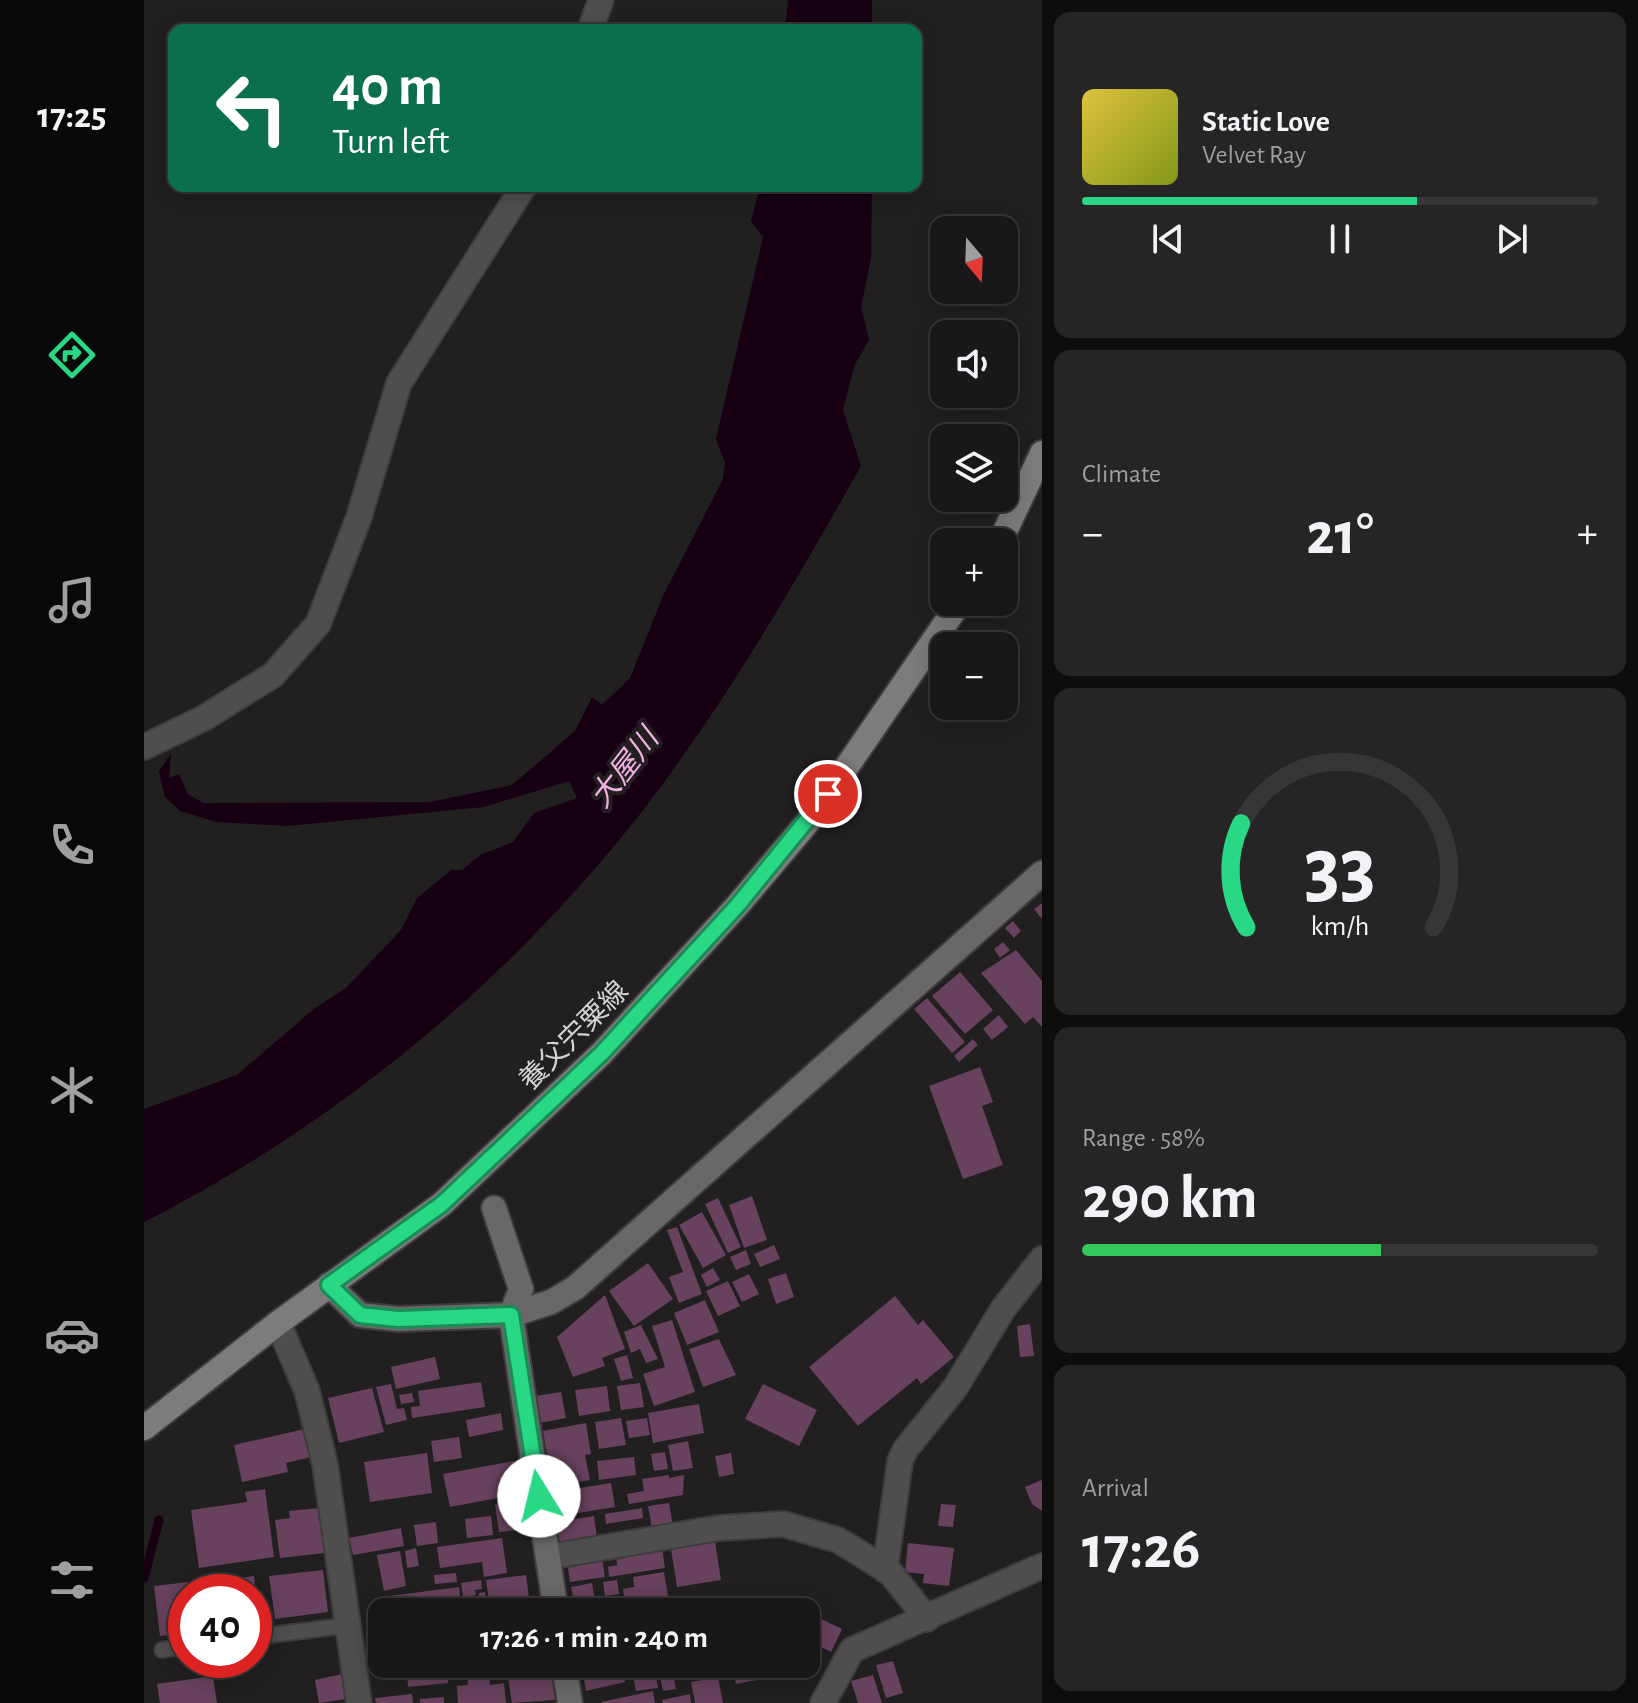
<!DOCTYPE html>
<meta charset="utf-8">
<style>
:root{--surface:#191718;--page:#262425;--text:#f1f3f6;--muted:#9f9fa2;--line:#373637;--accent:#28d885}
body{margin:0;font-family:"Alegreya Sans","Noto Sans JP",sans-serif;background:var(--page);color:var(--text);height:100vh;display:flex;flex-direction:column;font-size:30px;white-space:nowrap}
*{box-sizing:border-box;margin:0}
p{font-size:26px;color:var(--muted)}
.icon{flex:none;width:44px;height:44px;fill:none;stroke:currentColor;stroke-width:2;stroke-linecap:round;stroke-linejoin:round}
.map{position:relative;flex:1;overflow:hidden}
.details{display:flex;flex-direction:column;gap:12px;padding:12px;background:#0e0d0d;width:596px}
.details>*{flex:none}
.top-card{position:absolute;left:24px;top:24px;width:754px;height:168px;border-radius:16px;box-shadow:0 4px 20px #0003,0 0 0 2px var(--line);background:#0b6e4f;color:#fff;overflow:hidden}
.needle{width:52px;rotate:161deg}
.controls{position:absolute;left:786px;top:216px;display:grid;gap:16px}
.controls a{display:grid;place-items:center;width:88px;height:88px;border-radius:16px;background:var(--surface);box-shadow:0 4px 20px #0003,0 0 0 2px var(--line);font-size:40px}
.speed{position:absolute;left:24px;top:1574px;display:flex;gap:16px;font-size:40px;font-weight:700;text-align:center}
.speed>*{display:grid;place-content:center;width:104px;height:104px;border-radius:50%;background:var(--surface);box-shadow:0 4px 20px #0003,0 0 0 2px var(--line);line-height:1}
.speed .limit{border:12px solid #d22;background:#fff;color:#111}
.pin{position:absolute;display:grid;place-items:center;width:68px;height:68px;color:#fff;margin:-34px;border:4px solid #fff;border-radius:50%;box-shadow:0 2px 8px #0007}
.me{position:absolute;width:88px;margin:-44px;rotate:351deg;stroke-linejoin:round;filter:drop-shadow(0 0 6px #0008)}
.turn{display:flex;align-items:center;gap:28px;height:168px;padding:0 32px;font-size:36px}
.turn .icon{width:104px;height:104px;stroke-width:2.5}
.turn b{display:block;font-size:56px;line-height:68px}
.big{font-size:60px;font-weight:600;line-height:1.1}
.details .tile{flex:1;display:flex;flex-direction:column;justify-content:center;gap:12px;min-width:0;padding:0 28px;border-radius:16px;background:var(--page)}
.details .dial{align-items:center;gap:0}
.dial svg{height:208px;overflow:visible;fill:none;stroke:var(--line);stroke-width:7;stroke-linecap:round;text-anchor:middle}
.dial text{fill:var(--text);stroke:none}
.song{display:flex;align-items:center;gap:24px}
.cover{width:96px;height:96px;border-radius:12px;background:linear-gradient(135deg,hsl(50 70% 55%),hsl(70 70% 35%))}
.played{height:8px;border-radius:4px;background:linear-gradient(90deg,var(--accent) 65%,var(--line) 65%)}
.keys{display:flex;justify-content:space-around;direction:ltr}
.heat{display:flex;justify-content:space-between;align-items:center;font-size:44px;direction:ltr}
.charge{height:12px;border-radius:6px;background:linear-gradient(90deg,#34c759 58%,var(--line) 0)}
.trip{position:absolute;left:224px;top:1598px;width:452px;height:80px;border-radius:16px;background:var(--surface);box-shadow:0 4px 20px #0003,0 0 0 2px var(--line);font-weight:600;line-height:80px;text-align:center}
main{display:flex;flex:1;min-height:0}
.tabs{display:flex;flex-direction:column;width:144px;justify-content:space-around;align-items:center;background:#0a090a;color:var(--muted)}
.tabs .icon{width:56px;height:56px}
.tabs .active{color:var(--accent)}
.tabs b{font-size:36px;color:var(--text)}
.map>svg:first-child{display:block}
</style>
<main>
<nav class="tabs">
<b>17:25</b>
<svg class="icon active" aria-label="directions" viewBox="0 0 24 24"><path d="M12 3l9 9-9 9-9-9zM9 14v-3h6M13 9l2 2-2 2"/></svg>
<svg class="icon" aria-label="music" viewBox="0 0 24 24"><path d="M9 18V5l10-2v13"/><circle cx="6" cy="18" r="3"/><circle cx="16" cy="16" r="3"/></svg>
<svg class="icon" aria-label="phone" viewBox="0 0 24 24"><path d="M5 4h4l2 5-3 2q2 4 5 5l2-3 5 2v4C11 20 4 13 5 4z"/></svg>
<svg class="icon" aria-label="climate" viewBox="0 0 24 24"><path d="M12 3v18M4 7l16 10M4 17L20 7"/></svg>
<svg class="icon" aria-label="car" viewBox="0 0 24 24"><path d="M5 17H2v-5l4-1 3-4h7l3 4 3 1v5h-3M9 17h6M6 11h13"/><circle cx="7" cy="17" r="2"/><circle cx="17" cy="17" r="2"/></svg>
<svg class="icon" aria-label="filters" viewBox="0 0 24 24"><path d="M4 7h16M4 17h16"/><circle cx="9" cy="7" r="2"/><circle cx="15" cy="17" r="2"/></svg>
</nav>
<div class="map">
<svg width="898" height="1703" viewBox="0 0 898 1703">
<rect width="100%" height="100%" fill="#211f20"/>
<path fill="#180013" d="M 644,0 L 728,0 L 728,30 L 641,30 Z
M 616,186 L 728,186 L 727,258 L 717,307 L 725,340 L 711,364 L 699,410 L 717,466 C 660,567 603,666 536,760 C 401,952 209,1116 0,1222 L 0,1109 L 93,1075 L 171,1008 L 202,988 L 257,930 L 273,898 L 307,870 L 318,870 L 336,855 L 369,842 L 390,813 L 433,798 L 425,781 L 340,807 L 143,826 L 72,822 L 36,811 L 21,797 L 15,771 L 27,754 L 25,778 L 35,774 L 44,794 L 59,803 L 286,802 L 368,785 L 431,731 L 448,697 L 458,705 L 486,678 L 519,596 L 579,479 L 581,463 L 572,439 L 619,237 L 607,221 Z"/>
<g fill="none" stroke-linecap="round" stroke-linejoin="round">
<path stroke="#180013" stroke-width="9" d="M 0,1578 L 15,1520"/>
</g>
<path fill="#67415e" d="M 898,903 L 898,919 L 890,909 Z
M 869,921 L 877,931 L 870,938 L 861,928 Z
M 859,942 L 866,950 L 856,958 L 850,949 Z
M 872,950 L 898,981 L 898,1027 L 889,1017 L 881,1024 L 837,973 Z
M 816,972 L 849,1010 L 821,1034 L 788,996 Z
M 783,998 L 821,1042 L 808,1053 L 770,1009 Z
M 855,1015 L 864,1027 L 848,1040 L 839,1029 Z
M 829,1039 L 834,1045 L 815,1062 L 810,1056 Z
M 836,1067 L 849,1102 L 838,1106 L 859,1165 L 819,1179 L 785,1086 Z
M 608,1196 L 623,1240 L 600,1248 L 585,1205 Z
M 574,1198 L 597,1247 L 584,1253 L 561,1204 Z
M 558,1212 L 582,1255 L 559,1268 L 535,1225 Z
M 533,1227 L 558,1294 L 535,1303 L 525,1277 L 539,1272 L 523,1230 Z
M 630,1245 L 636,1259 L 616,1267 L 610,1254 Z
M 602,1250 L 607,1264 L 592,1270 L 586,1257 Z
M 504,1263 L 529,1299 L 490,1326 L 465,1291 Z
M 569,1268 L 576,1280 L 563,1287 L 557,1275 Z
M 642,1273 L 650,1297 L 632,1304 L 624,1279 Z
M 605,1274 L 615,1294 L 598,1302 L 588,1282 Z
M 584,1281 L 596,1306 L 574,1316 L 562,1291 Z
M 461,1295 L 481,1349 L 458,1358 L 461,1366 L 429,1377 L 413,1337 Z
M 751,1296 L 774,1325 L 779,1320 L 810,1357 L 777,1384 L 773,1378 L 714,1426 L 665,1367 Z
M 561,1300 L 575,1332 L 543,1345 L 530,1313 Z
M 528,1320 L 551,1392 L 510,1406 L 499,1374 L 521,1367 L 508,1326 Z
M 886,1324 L 890,1356 L 876,1357 L 873,1326 Z
M 497,1325 L 514,1359 L 502,1363 L 496,1349 L 487,1353 L 480,1332 Z
M 575,1339 L 592,1375 L 559,1387 L 545,1349 Z
M 483,1355 L 489,1378 L 477,1381 L 470,1359 Z
M 291,1357 L 296,1379 L 252,1389 L 247,1367 Z
M 337,1382 L 341,1407 L 268,1418 L 267,1407 L 276,1406 L 274,1391 Z
M 496,1383 L 500,1407 L 477,1410 L 473,1386 Z
M 247,1384 L 253,1409 L 260,1408 L 263,1420 L 242,1425 L 232,1387 Z
M 619,1384 L 673,1410 L 655,1446 L 601,1419 Z
M 463,1386 L 466,1411 L 435,1416 L 431,1390 Z
M 228,1388 L 240,1432 L 195,1443 L 184,1398 Z
M 417,1392 L 422,1418 L 395,1423 L 391,1396 Z
M 268,1393 L 270,1402 L 257,1404 L 255,1395 Z
M 555,1404 L 560,1433 L 509,1443 L 504,1413 Z
M 357,1413 L 359,1430 L 325,1437 L 322,1420 Z
M 477,1418 L 482,1445 L 455,1449 L 451,1422 Z
M 503,1418 L 506,1435 L 485,1438 L 482,1421 Z
M 442,1423 L 447,1454 L 441,1455 L 446,1480 L 415,1485 L 410,1460 L 404,1461 L 399,1431 Z
M 161,1429 L 167,1457 L 142,1463 L 144,1472 L 98,1482 L 90,1445 Z
M 315,1437 L 318,1458 L 290,1462 L 287,1441 Z
M 544,1441 L 549,1468 L 529,1471 L 524,1445 Z
M 521,1452 L 524,1469 L 510,1471 L 507,1454 Z
M 283,1453 L 288,1493 L 226,1502 L 220,1462 Z
M 587,1453 L 590,1474 L 575,1477 L 571,1456 Z
M 490,1457 L 492,1475 L 455,1480 L 453,1461 Z
M 370,1461 L 376,1494 L 306,1507 L 299,1474 Z
M 525,1475 L 525,1478 L 540,1475 L 539,1495 L 485,1504 L 483,1494 L 500,1491 L 498,1479 Z
M 898,1480 L 898,1511 L 888,1504 L 881,1487 Z
M 467,1483 L 471,1507 L 422,1515 L 418,1491 Z
M 121,1489 L 130,1557 L 55,1568 L 47,1510 L 103,1502 L 101,1492 Z
M 375,1500 L 380,1529 L 355,1532 L 351,1504 Z
M 525,1503 L 529,1526 L 508,1529 L 504,1506 Z
M 797,1504 L 812,1505 L 809,1527 L 794,1526 Z
M 175,1508 L 181,1553 L 136,1558 L 131,1520 L 146,1518 L 145,1511 Z
M 498,1508 L 499,1518 L 462,1524 L 461,1514 Z
M 347,1516 L 349,1535 L 323,1538 L 321,1519 Z
M 450,1516 L 453,1538 L 416,1544 L 412,1522 Z
M 292,1522 L 294,1543 L 273,1546 L 270,1525 Z
M 257,1528 L 260,1546 L 209,1555 L 205,1538 Z
M 358,1538 L 363,1573 L 340,1577 L 338,1562 L 296,1568 L 293,1547 Z
M 571,1541 L 577,1580 L 533,1587 L 527,1549 Z
M 764,1543 L 810,1548 L 805,1586 L 779,1583 L 780,1574 L 761,1572 Z
M 518,1547 L 521,1568 L 465,1577 L 464,1567 L 473,1565 L 472,1554 Z
M 272,1548 L 275,1566 L 263,1568 L 261,1551 Z
M 256,1551 L 262,1586 L 240,1591 L 233,1555 Z
M 458,1557 L 461,1577 L 426,1582 L 423,1562 Z
M 179,1570 L 184,1612 L 131,1619 L 125,1576 Z
M 520,1572 L 525,1602 L 498,1607 L 496,1601 L 481,1603 L 479,1589 L 490,1587 L 489,1577 Z
M 312,1573 L 313,1582 L 291,1584 L 290,1575 Z
M 382,1575 L 386,1605 L 346,1609 L 342,1580 Z
M 110,1576 L 111,1587 L 103,1589 L 104,1592 L 61,1592 L 60,1583 Z
M 337,1580 L 338,1589 L 331,1590 L 332,1595 L 319,1597 L 317,1583 Z
M 473,1580 L 475,1594 L 461,1596 L 459,1582 Z
M 45,1582 L 42,1633 L 16,1636 L 10,1586 Z
M 448,1583 L 452,1607 L 432,1610 L 427,1587 Z
M 315,1587 L 317,1607 L 240,1612 L 238,1597 Z
M 341,1592 L 343,1608 L 331,1610 L 335,1593 Z
M 673,1617 L 698,1629 L 687,1652 L 662,1640 Z
M 749,1661 L 759,1693 L 742,1698 L 732,1665 Z
M 322,1664 L 344,1664 L 346,1685 L 360,1683 L 362,1703 L 314,1703 L 313,1686 L 324,1685 Z
M 362,1664 L 406,1664 L 411,1700 L 368,1703 Z
M 437,1664 L 478,1664 L 481,1682 L 442,1691 Z
M 588,1664 L 609,1664 L 612,1680 L 592,1684 Z
M 303,1665 L 304,1683 L 264,1687 L 263,1668 Z
M 527,1665 L 532,1689 L 519,1691 L 514,1668 Z
M 511,1668 L 514,1688 L 492,1691 L 488,1671 Z
M 198,1674 L 202,1699 L 175,1703 L 171,1680 Z
M 729,1675 L 738,1703 L 714,1703 L 707,1681 Z
M 69,1676 L 73,1703 L 16,1703 L 13,1684 Z
M 574,1677 L 579,1703 L 551,1703 L 547,1682 Z
M 509,1691 L 511,1703 L 458,1703 L 457,1702 Z
M 268,1694 L 269,1703 L 232,1703 L 231,1698 Z
M 546,1694 L 547,1703 L 519,1703 L 518,1700 Z
M 300,1697 L 300,1703 L 276,1703 L 276,1699 Z"/>
<g fill="none" stroke-linecap="round" stroke-linejoin="round">
<defs>
<path id="lane" d="M 110,1637 L 206,1625
M 18,1650 L 42,1646"/>
<path id="street" d="M 446,30 L 457,0
M 0,747 L 60,718 L 129,675 L 174,624 L 215,517 L 255,383 L 380,186
M 134,1323 L 163,1391 L 181,1464 L 215,1703
M 404,1557 L 575,1528 L 639,1524 L 694,1540 L 746,1572 L 783,1619
M 741,1570 L 756,1461 L 761,1450 L 811,1388 L 859,1309 L 898,1259
M 679,1703 L 708,1650 L 898,1566"/>
<path id="secondary" d="M 350,1208 L 377,1289 L 367,1315 L 412,1612
M 185,1285 L 216,1315 L 254,1319 L 367,1315 L 407,1302 L 431,1288 L 898,873
M 420,1664 L 426,1703"/>
<path id="primary" d="M 856,542 L 898,453
M 0,1428 L 134,1323 L 298,1204 L 458,1053 L 593,906 L 669,816 L 816,602"/>
</defs>
<use href="#lane" stroke="#3e3c3d" stroke-width="18"/>
<use href="#street" stroke="#3e3c3d" stroke-width="28"/>
<use href="#secondary" stroke="#3e3c3d" stroke-width="28"/>
<use href="#primary" stroke="#3e3c3d" stroke-width="28"/>
<use href="#lane" stroke="#4f4d4e" stroke-width="14"/>
<use href="#street" stroke="#4f4d4e" stroke-width="24"/>
<use href="#secondary" stroke="#696768" stroke-width="24"/>
<use href="#primary" stroke="#7d7b7c" stroke-width="24"/>
</g>
<g fill="none" stroke-linecap="round" stroke-linejoin="round">
<defs>
<path id="route" d="M 395,1496 L 367,1315 L 254,1319 L 216,1315 L 185,1285 L 298,1204 L 458,1053 L 593,906 L 684,794"/>
</defs>
<use href="#route" stroke="#1a8c56" stroke-width="20"/>
<use href="#route" stroke="#28d885" stroke-width="14"/>
</g>
<g text-anchor="middle" stroke-width="8" stroke-linejoin="round" paint-order="stroke">
<g font-size="28" fill="#d4d2d4" stroke="#211f20">
<text transform="translate(429 1035) rotate(-45)" y="10">養父宍粟線</text>
</g>
<g font-size="30" font-style="italic" fill="#f1b0e1" stroke="#211f20">
<text transform="translate(480 768) rotate(-52)" y="10">大屋川</text>
</g>
</g>
</svg>
<div class="controls">
<a><svg class="needle" viewBox="-14 -14 28 28"><path d="M0-13l5 13h-10z" fill="#e53935"/><path d="M0 13l5-13h-10z" fill="#9f9fa2"/></svg></a>
<a><svg class="icon" aria-label="sound" viewBox="0 0 24 24"><path d="M4 9h4l5-4v14l-5-4H4zM17 9q2 3 0 6"/></svg></a>
<a><svg class="icon" aria-label="layers" viewBox="0 0 24 24"><path d="M12 4l9 5-9 5-9-5zM3 14l9 5 9-5"/></svg></a>
<a>+</a>
<a>−</a>
</div>
<div class="speed"><div class="limit">40</div></div>
<div class="pin" style="left:684px;top:794px;background:#d93025"><svg class="icon" aria-label="arrive" viewBox="0 0 24 24"><path d="M6 21V4h12l-3 4 3 4H6"/></svg></div>
<svg class="me" style="left:395px;top:1496px" viewBox="-20 -20 40 40"><circle r="19" fill="#fff"/><path d="M0-13L10 11 0 6-10 11z" fill="#28d885"/></svg>
<div class="trip">17:26 · 1 min · 240 m</div>
<div class="top-card">
<div class="turn"><svg class="icon" aria-label="left" viewBox="0 0 24 24"><path d="M17 20v-9H6M10 6l-5 5 5 5"/></svg><div><b>40 m</b>Turn left</div></div>
</div>
</div>
<section class="details">
<div class="tile">
<div class="song"><i class="cover"></i><div><b>Static Love</b><p>Velvet Ray</p></div></div>
<div class="played"></div>
<div class="keys"><svg class="icon" aria-label="previous" viewBox="0 0 24 24"><path d="M18 5L8 12l10 7zM5 5v14"/></svg><svg class="icon" aria-label="pause" viewBox="0 0 24 24"><path d="M8 5v14M16 5v14"/></svg><svg class="icon" aria-label="next" viewBox="0 0 24 24"><path d="M6 5l10 7-10 7zM19 5v14"/></svg></div>
</div>
<div class="tile"><p>Climate</p>
<div class="heat"><a>−</a><b class="big">21°</b><a>+</a></div>
</div>
<div class="tile dial"><svg viewBox="0 0 100 80">
<path d="M14 69A42 42 0 1 1 86 69"/>
<path d="M14 69A42 42 0 0 1 12 29" stroke="#28d885"/>
<text x="50" y="56" font-size="32" font-weight="700">33</text>
<text x="50" y="72" font-size="11">km/h</text>
</svg></div>
<div class="tile"><p>Range · 58%</p><b class="big">290 km</b><div class="charge"></div></div>
<div class="tile"><p>Arrival</p><b class="big">17:26</b></div>
</section>
</main>
